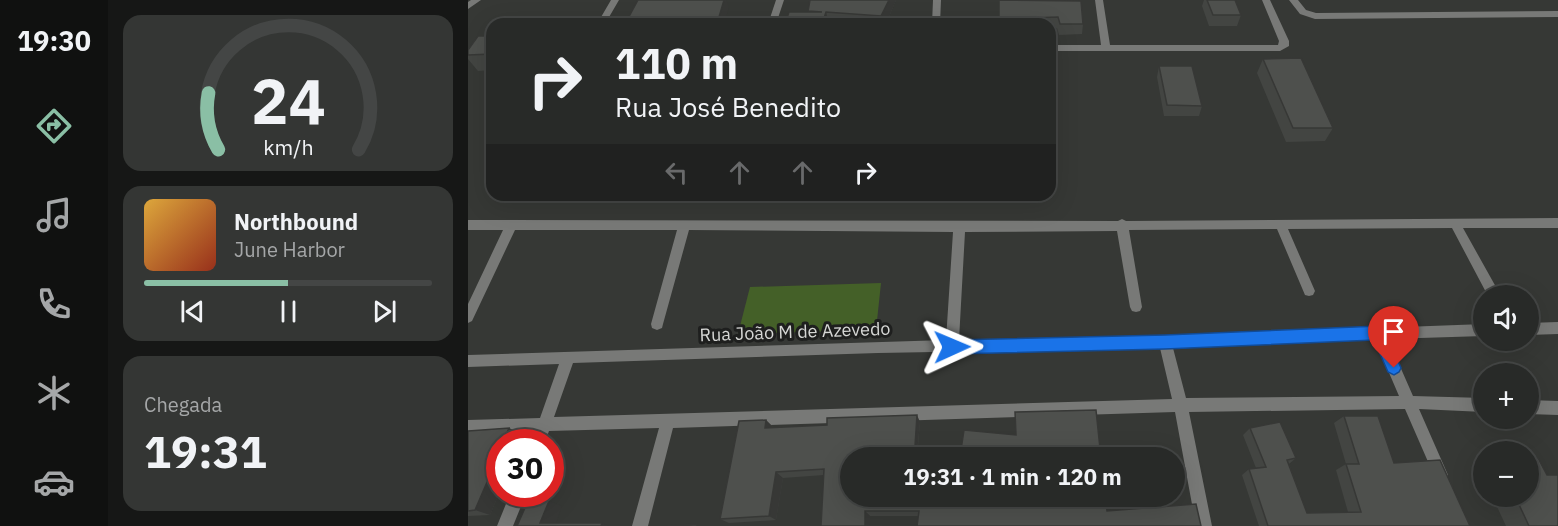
<!DOCTYPE html>
<html lang="pt">
<meta charset="utf-8">
<style>
:root{--surface:#282a28;--page:#343634;--text:#f1f3f6;--muted:#a5a7a8;--line:#444645;--accent:#8abfa5}
body{margin:0;font-family:"IBM Plex Sans",sans-serif;background:var(--page);color:var(--text);height:100vh;display:flex;flex-direction:column;font-size:22px;white-space:nowrap}
*{box-sizing:border-box;margin:0}
p{font-size:20px;color:var(--muted)}
.icon{flex:none;width:33px;height:33px;fill:none;stroke:currentColor;stroke-width:2;stroke-linecap:round;stroke-linejoin:round}
.map{position:relative;flex:1;overflow:hidden}
.details{display:flex;flex-direction:column;gap:15px;padding:15px;background:#161716;width:360px}
.details>*{flex:none}
.top-card{position:absolute;left:18px;top:18px;width:570px;height:183px;border-radius:18px;box-shadow:0 6px 24px #0002,0 0 0 2px var(--line);background:#282a28;color:var(--text);overflow:hidden}
.controls{position:absolute;left:1005px;top:285px;display:grid;gap:12px}
.controls a{display:grid;place-items:center;width:66px;height:66px;border-radius:50%;background:var(--surface);box-shadow:0 6px 24px #0002,0 0 0 2px var(--line);font-size:30px}
.speed{position:absolute;left:18px;top:429px;display:flex;gap:12px;font-size:30px;font-weight:700;text-align:center}
.speed>*{display:grid;place-content:center;width:78px;height:78px;border-radius:50%;background:var(--surface);box-shadow:0 6px 24px #0002,0 0 0 2px var(--line);line-height:1}
.speed .limit{border:9px solid #d22;background:#fff;color:#111}
.pin{position:absolute;display:grid;place-items:center;width:51px;height:51px;color:#fff;margin:-62px -26px;border-radius:50% 50% 50% 0;rotate:-45deg;box-shadow:0 0 6px #0007}
.pin .icon{rotate:45deg}
.me{position:absolute;width:66px;margin:-33px;rotate:89deg;stroke-linejoin:round;filter:drop-shadow(0 0 4px #0008)}
.turn{display:flex;align-items:center;gap:21px;height:126px;padding:0 30px;font-size:27px}
.turn .icon{width:78px;height:78px;stroke-width:2.5}
.turn b{display:block;font-size:42px;line-height:51px}
.lanes{display:flex;align-items:center;height:57px;padding:0 30px;background:#0003;justify-content:center;gap:30px;direction:ltr}
.lanes .off{opacity:.35}
.big{font-size:45px;font-weight:700;line-height:1.1}
.details .card{flex:1;display:flex;flex-direction:column;justify-content:center;gap:9px;min-width:0;padding:0 21px;border-radius:18px;background:var(--page)}
.details .dial{align-items:center;gap:0}
.dial svg{height:156px;overflow:visible;fill:none;stroke:var(--line);stroke-width:7;stroke-linecap:round;text-anchor:middle}
.dial text{fill:var(--text);stroke:none}
.song{display:flex;align-items:center;gap:18px}
.cover{width:72px;height:72px;border-radius:9px;background:linear-gradient(135deg,hsl(40 70% 55%),hsl(10 70% 35%))}
.played{height:6px;border-radius:3px;background:linear-gradient(90deg,var(--accent) 50%,var(--line) 50%)}
.keys{display:flex;justify-content:space-around;direction:ltr}
.trip{position:absolute;left:372px;top:447px;width:345px;height:60px;border-radius:30px;background:var(--surface);box-shadow:0 6px 24px #0002,0 0 0 2px var(--line);font-weight:700;line-height:60px;text-align:center}
main{display:flex;flex:1;min-height:0}
.tab-bar{display:flex;flex-direction:column;width:108px;justify-content:space-around;align-items:center;background:#101110;color:var(--muted)}
.tab-bar .icon{width:42px;height:42px}
.tab-bar .current{color:var(--accent)}
.tab-bar b{font-size:27px;color:var(--text)}
.map>svg:first-child{display:block}
</style>
<main>
<nav class="tab-bar">
<b>19:30</b>
<svg class="icon current" aria-label="directions" viewBox="0 0 24 24"><path d="M12 3l9 9-9 9-9-9zM9 14v-3h6M13 9l2 2-2 2"/></svg>
<svg class="icon" aria-label="music" viewBox="0 0 24 24"><path d="M9 18V5l10-2v13"/><circle cx="6" cy="18" r="3"/><circle cx="16" cy="16" r="3"/></svg>
<svg class="icon" aria-label="phone" viewBox="0 0 24 24"><path d="M5 4h4l2 5-3 2q2 4 5 5l2-3 5 2v4C11 20 4 13 5 4z"/></svg>
<svg class="icon" aria-label="climate" viewBox="0 0 24 24"><path d="M12 3v18M4 7l16 10M4 17L20 7"/></svg>
<svg class="icon" aria-label="car" viewBox="0 0 24 24"><path d="M5 17H2v-5l4-1 3-4h7l3 4 3 1v5h-3M9 17h6M6 11h13"/><circle cx="7" cy="17" r="2"/><circle cx="17" cy="17" r="2"/></svg>
</nav>
<section class="details">
<div class="card dial"><svg viewBox="0 0 100 80">
<path d="M14 69A42 42 0 1 1 86 69"/>
<path d="M14 69A42 42 0 0 1 9 40" stroke="#8abfa5"/>
<text x="50" y="56" font-size="32" font-weight="700">24</text>
<text x="50" y="72" font-size="11">km/h</text>
</svg></div>
<div class="card">
<div class="song"><i class="cover"></i><div><b>Northbound</b><p>June Harbor</p></div></div>
<div class="played"></div>
<div class="keys"><svg class="icon" aria-label="previous" viewBox="0 0 24 24"><path d="M18 5L8 12l10 7zM5 5v14"/></svg><svg class="icon" aria-label="pause" viewBox="0 0 24 24"><path d="M8 5v14M16 5v14"/></svg><svg class="icon" aria-label="next" viewBox="0 0 24 24"><path d="M6 5l10 7-10 7zM19 5v14"/></svg></div>
</div>
<div class="card"><p>Chegada</p><b class="big">19:31</b></div>
</section>
<div class="map">
<svg width="1090" height="526" viewBox="0 0 1090 526">
<rect width="100%" height="100%" fill="#363835"/>
<path fill="#446028" d="M 413,283 L 408,330 L 270,334 L 282,287 Z"/>
<g fill="none" stroke-linecap="round" stroke-linejoin="round">
<path fill="#787977" fill-rule="evenodd" d="M 3,0 L 13,0 L 0,9 L 0,2 Z
M 821,0 L 830,0 L 838,10 L 848,13 L 1090,11 L 1090,17 L 847,19 L 832,14 Z"/>
<path fill="#787977" fill-rule="evenodd" d="M 143,0 L 151,0 L 137,24 L 129,24 Z
M 308,0 L 316,0 L 308,24 L 300,24 Z
M 465,0 L 473,0 L 472,24 L 464,24 Z
M 627,0 L 635,0 L 642,45 L 810,45 L 811,41 L 794,0 L 802,0 L 821,41 L 821,46 L 812,51 L 582,51 L 582,45 L 633,45 Z
M 1090,218 L 1090,228 L 995,228 L 1033,296 L 1020,296 L 984,228 L 820,229 L 847,291 L 845,295 L 841,296 L 837,295 L 809,229 L 661,230 L 674,307 L 672,311 L 668,312 L 664,311 L 662,307 L 649,231 L 497,232 L 491,340 L 697,336 L 1016,324 L 1016,336 L 920,339 L 945,396 L 1016,398 L 1016,412 L 951,409 L 980,475 L 978,480 L 973,482 L 968,480 L 937,409 L 721,412 L 744,526 L 728,526 L 707,412 L 205,428 L 180,526 L 164,526 L 191,428 L 81,431 L 77,442 L 63,442 L 67,432 L 0,434 L 0,420 L 72,418 L 91,364 L 0,367 L 0,355 L 478,340 L 485,232 L 221,230 L 195,324 L 194,328 L 189,330 L 184,328 L 183,324 L 209,230 L 47,230 L 4,321 L 0,323 L 0,304 L 35,230 L 0,230 L 0,220 L 650,221 L 654,219 L 658,221 ZM 907,340 L 931,396 L 718,398 L 705,348 ZM 692,348 L 704,399 L 86,417 L 105,363 L 410,353 Z
M 1090,322 L 1090,334 L 1060,335 L 1060,323 Z
M 1060,400 L 1090,401 L 1090,415 L 1060,414 Z
M 42,494 L 58,494 L 45,526 L 29,526 Z"/>
</g>
<path fill="#434542" d="M 342,0 L 428,0 L 418,24 L 317,24 L 340,12 Z
M 531,0 L 615,24 L 614,34 L 591,35 L 589,28 L 582,28 L 582,24 L 531,24 Z
M 736,0 L 767,0 L 773,15 L 769,26 L 741,26 L 734,6 Z
M 24,36 L 24,70 L 10,71 L 0,59 L 0,50 Z
M 795,59 L 865,128 L 857,141 L 818,142 L 789,73 Z
M 691,66 L 734,106 L 731,116 L 696,116 L 689,77 Z
M 876,416 L 926,463 L 1002,526 L 791,526 L 774,475 L 781,469 L 788,468 L 775,435 L 782,428 L 828,458 L 821,464 L 839,513 L 880,512 L 868,470 L 878,464 L 866,423 Z
M 298,420 L 305,427 L 452,422 L 450,446 L 639,511 L 733,526 L 450,516 L 402,516 L 356,475 L 315,478 L 308,520 L 261,523 L 252,519 Z
M 41,428 L 54,435 L 32,442 L 32,491 L 22,515 L 0,516 L 0,431 Z
M 1016,466 L 1016,478 L 1011,468 Z
M 1079,475 L 1090,526 L 1038,526 L 1024,496 L 1060,496 Z"/>
<path fill="#373836" d="M 256,0 L 258,0 L 261,7 L 256,24 L 249,24 Z
M 421,0 L 428,0 L 418,24 L 415,24 L 413,16 Z
M 358,12 L 361,24 L 354,24 Z
M 449,415 L 452,422 L 449,453 L 447,446 Z
M 298,420 L 305,427 L 297,428 Z
M 41,428 L 54,435 L 51,442 L 35,442 Z
M 32,452 L 32,491 L 22,515 L 7,510 Z
M 308,472 L 315,478 L 308,520 L 301,516 Z
M 81,501 L 94,506 L 87,526 L 72,523 Z
M 397,511 L 402,516 L 402,526 L 397,526 Z
M 134,523 L 142,526 L 133,526 Z"/>
<path fill="#4e504d" stroke="#373836" stroke-width="1.5" d="M 170,0 L 256,0 L 249,24 L 157,24 Z
M 342,0 L 421,0 L 413,16 L 358,12 L 354,24 L 317,24 L 321,12 L 354,12 L 340,11 Z
M 531,0 L 613,1 L 615,24 L 592,24 L 590,17 L 531,19 Z
M 739,0 L 767,0 L 773,15 L 745,15 Z
M 10,36 L 24,36 L 24,54 L 0,55 L 0,50 Z
M 833,58 L 865,128 L 825,128 L 795,59 Z
M 691,66 L 724,66 L 734,106 L 699,105 Z
M 24,125 L 24,136 L 20,137 Z
M 628,410 L 633,458 L 382,458 L 382,496 L 637,496 L 639,511 L 728,504 L 733,526 L 449,526 L 451,511 L 397,511 L 397,526 L 353,526 L 356,469 L 308,472 L 301,516 L 252,519 L 271,421 L 298,420 L 297,428 L 359,425 L 359,418 L 449,415 L 447,446 L 493,450 L 496,430 L 548,435 L 547,412 Z
M 876,416 L 910,416 L 926,463 L 972,460 L 1002,526 L 800,526 L 781,469 L 798,467 L 782,428 L 812,422 L 828,458 L 819,460 L 839,513 L 893,512 L 878,464 L 891,464 Z
M 41,428 L 35,442 L 32,442 L 32,452 L 7,510 L 0,511 L 0,431 Z
M 1060,458 L 1070,458 L 1079,475 L 1090,475 L 1090,526 L 1061,526 L 1047,496 L 1060,496 Z
M 60,501 L 81,501 L 72,523 L 134,523 L 133,526 L 49,526 Z
M 229,524 L 229,526 L 197,526 Z"/>
<path fill="#1a73e8" stroke="#114b97" stroke-width="1.5" d="M 911,326 L 916,328 L 933,368 L 931,372 L 926,375 L 920,372 L 906,340 L 697,349 L 484,354 L 476,347 L 484,340 L 697,335 Z"/>
<g text-anchor="middle" stroke-width="6" stroke-linejoin="round" paint-order="stroke">
<g font-size="18" fill="#d6d7d5" stroke="#1e1f1e">
<text transform="translate(327 332) rotate(-2)" y="6">Rua João M de Azevedo</text>
</g>
</g>
</svg>
<div class="controls">
<a><svg class="icon" aria-label="sound" viewBox="0 0 24 24"><path d="M4 9h4l5-4v14l-5-4H4zM17 9q2 3 0 6"/></svg></a>
<a>+</a>
<a>−</a>
</div>
<div class="speed"><div class="limit">30</div></div>
<div class="pin" style="left:926px;top:368px;background:#d93025"><svg class="icon" aria-label="arrive" viewBox="0 0 24 24"><path d="M6 21V4h12l-3 4 3 4H6"/></svg></div>
<svg class="me" style="left:484px;top:347px" viewBox="-20 -20 40 40"><path d="M0-17L14 15 0 8-14 15z" fill="#1a73e8" stroke="#fff" stroke-width="4"/></svg>
<div class="trip">19:31 · 1 min · 120 m</div>
<div class="top-card">
<div class="turn"><svg class="icon" aria-label="right" viewBox="0 0 24 24"><path d="M7 20v-9h11M14 6l5 5-5 5"/></svg><div><b>110 m</b>Rua José Benedito</div></div>
<div class="lanes"><svg class="icon off" aria-label="left" viewBox="0 0 24 24"><path d="M17 20v-9H6M10 6l-5 5 5 5"/></svg><svg class="icon off" aria-label="ahead" viewBox="0 0 24 24"><path d="M12 20V5M6 11l6-6 6 6"/></svg><svg class="icon off" aria-label="ahead" viewBox="0 0 24 24"><path d="M12 20V5M6 11l6-6 6 6"/></svg><svg class="icon" aria-label="right" viewBox="0 0 24 24"><path d="M7 20v-9h11M14 6l5 5-5 5"/></svg></div>
</div>
</div>
</main>
